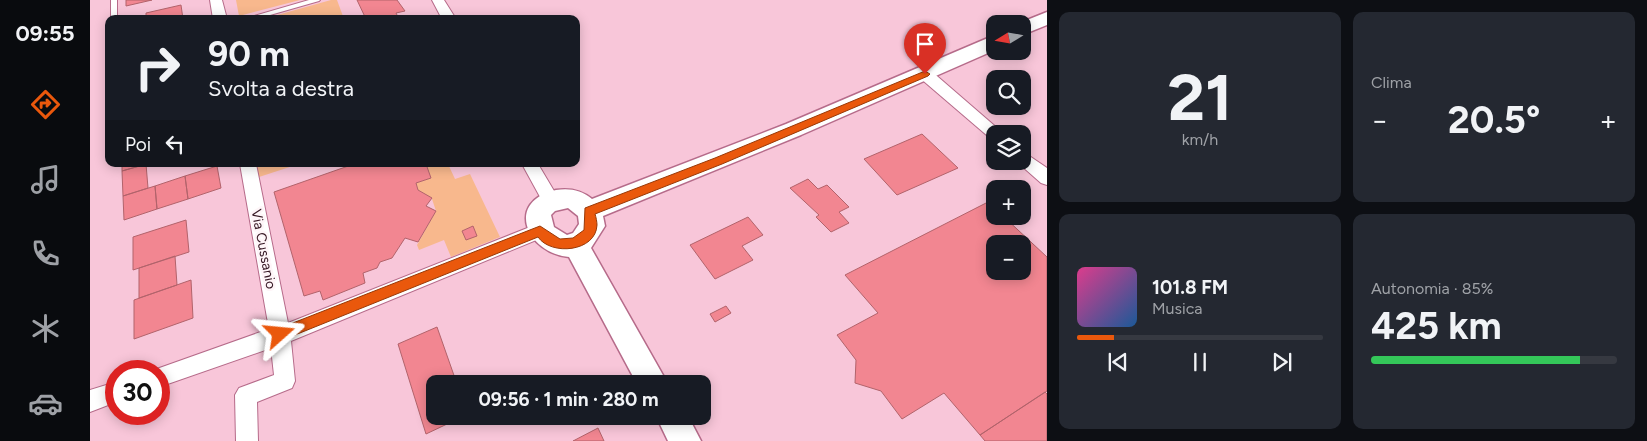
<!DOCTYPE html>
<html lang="it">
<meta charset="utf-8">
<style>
:root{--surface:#171b24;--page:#242831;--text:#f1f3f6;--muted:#9ea1a6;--line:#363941;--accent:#ea580c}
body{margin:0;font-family:Figtree,sans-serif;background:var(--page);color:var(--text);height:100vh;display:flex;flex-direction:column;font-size:19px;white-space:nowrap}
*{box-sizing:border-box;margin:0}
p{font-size:16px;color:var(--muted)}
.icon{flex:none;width:28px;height:28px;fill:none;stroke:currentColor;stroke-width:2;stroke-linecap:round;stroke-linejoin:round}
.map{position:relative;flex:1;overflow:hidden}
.drawer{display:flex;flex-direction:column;gap:12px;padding:12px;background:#0d0f14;width:600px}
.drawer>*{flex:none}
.top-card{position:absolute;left:15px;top:15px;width:475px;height:152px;border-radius:10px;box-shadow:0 2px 12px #0003;background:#171b24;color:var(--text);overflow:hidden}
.needle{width:32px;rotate:259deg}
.buttons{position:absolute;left:896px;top:15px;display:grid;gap:10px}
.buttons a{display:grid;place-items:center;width:45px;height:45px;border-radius:10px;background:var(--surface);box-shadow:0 2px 12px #0003;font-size:25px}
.speed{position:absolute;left:15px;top:360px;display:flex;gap:10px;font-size:25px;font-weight:700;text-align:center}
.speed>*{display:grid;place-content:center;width:65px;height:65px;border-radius:50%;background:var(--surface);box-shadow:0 2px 12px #0003;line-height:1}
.speed .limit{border:8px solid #d22;background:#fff;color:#111}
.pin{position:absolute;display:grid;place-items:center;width:42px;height:42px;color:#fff;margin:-51px -21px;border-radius:50% 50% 50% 0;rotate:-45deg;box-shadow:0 0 5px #0007}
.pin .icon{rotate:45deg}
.me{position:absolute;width:55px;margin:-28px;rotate:72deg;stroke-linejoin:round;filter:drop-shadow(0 0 4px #0008)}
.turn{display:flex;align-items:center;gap:18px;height:105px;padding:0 20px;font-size:22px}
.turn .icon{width:65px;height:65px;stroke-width:2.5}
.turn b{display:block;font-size:35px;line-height:42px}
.then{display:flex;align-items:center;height:48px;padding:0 20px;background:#0003;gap:10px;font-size:19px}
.big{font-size:38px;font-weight:700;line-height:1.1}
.drawer .tile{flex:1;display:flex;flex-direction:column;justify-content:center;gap:8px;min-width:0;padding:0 18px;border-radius:10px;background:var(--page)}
.drawer .dial{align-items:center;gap:0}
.dial b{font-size:65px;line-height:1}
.song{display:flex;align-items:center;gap:15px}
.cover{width:60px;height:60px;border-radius:8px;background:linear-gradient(135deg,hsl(330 70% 55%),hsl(210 70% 35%))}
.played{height:5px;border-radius:2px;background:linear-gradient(90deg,var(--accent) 15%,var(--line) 15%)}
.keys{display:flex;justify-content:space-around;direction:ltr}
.heat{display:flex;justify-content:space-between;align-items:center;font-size:28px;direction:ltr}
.charge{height:8px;border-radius:4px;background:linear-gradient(90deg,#34c759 85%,var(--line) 0)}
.drawer .tiles{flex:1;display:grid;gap:12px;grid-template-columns:repeat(2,1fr)}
.trip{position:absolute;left:336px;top:375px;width:285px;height:50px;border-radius:10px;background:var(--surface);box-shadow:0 2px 12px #0003;font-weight:700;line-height:50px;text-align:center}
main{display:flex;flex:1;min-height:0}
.menu{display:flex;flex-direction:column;width:90px;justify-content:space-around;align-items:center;background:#090b0e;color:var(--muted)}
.menu .icon{width:35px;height:35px}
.menu .on{color:var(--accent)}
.menu b{font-size:22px;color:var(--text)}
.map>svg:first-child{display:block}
</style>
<main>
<nav class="menu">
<b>09:55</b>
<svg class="icon on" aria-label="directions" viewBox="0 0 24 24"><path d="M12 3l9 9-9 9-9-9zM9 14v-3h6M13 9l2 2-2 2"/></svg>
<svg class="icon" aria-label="music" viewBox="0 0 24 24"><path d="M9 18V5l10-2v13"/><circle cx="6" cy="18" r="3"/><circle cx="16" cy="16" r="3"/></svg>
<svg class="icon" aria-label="phone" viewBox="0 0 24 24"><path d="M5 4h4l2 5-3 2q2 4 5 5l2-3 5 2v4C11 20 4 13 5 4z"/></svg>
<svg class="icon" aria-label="climate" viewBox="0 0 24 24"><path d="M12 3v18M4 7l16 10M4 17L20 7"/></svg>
<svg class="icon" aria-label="car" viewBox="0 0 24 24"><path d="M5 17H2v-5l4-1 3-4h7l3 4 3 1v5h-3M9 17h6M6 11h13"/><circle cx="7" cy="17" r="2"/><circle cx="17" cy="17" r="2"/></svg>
</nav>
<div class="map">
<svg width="957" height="441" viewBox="0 0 957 441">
<rect width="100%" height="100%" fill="#f8c6d9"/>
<path fill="#f8b88d" d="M 146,0 L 210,0 L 149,16 Z
M 241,0 L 247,0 L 254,19 L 173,19 Z
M 166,164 L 209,164 L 169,177 Z
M 336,164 L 358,164 L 365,179 L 380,174 L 410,237 L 361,257 L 354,240 L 329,250 L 327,245 L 346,211 L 342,199 L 328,190 L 326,183 L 341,178 Z"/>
<path fill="#f28691" stroke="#b2636b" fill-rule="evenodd" d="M 36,0 L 62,0 L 36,6 Z
M 267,0 L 307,0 L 315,11 L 306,13 L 308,17 L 302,19 L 276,19 Z
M 91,5 L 93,19 L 56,19 L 56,13 Z
M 832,134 L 868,168 L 807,195 L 774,159 Z
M 32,164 L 57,164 L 32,171 Z
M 56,164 L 58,188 L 33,196 L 32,171 Z
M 264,164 L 336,164 L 341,178 L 326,183 L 328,190 L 342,198 L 336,206 L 346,211 L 328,242 L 315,238 L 302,258 L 290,262 L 287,268 L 273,273 L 275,283 L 233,300 L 230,291 L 214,296 L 184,192 Z
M 127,166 L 131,188 L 98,199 L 95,176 Z
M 95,176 L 98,199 L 67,209 L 65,186 Z
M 718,179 L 728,189 L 737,185 L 759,207 L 749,212 L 759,223 L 741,232 L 726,217 L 729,215 L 700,188 Z
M 65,186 L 67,209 L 34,220 L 33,196 Z
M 898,202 L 905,209 L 905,216 L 913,216 L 957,257 L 957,391 L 890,435 L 854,393 L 812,419 L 791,391 L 765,383 L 766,360 L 747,335 L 788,313 L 755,275 ZM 905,244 L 932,244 L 932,271 L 905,271 Z
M 658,217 L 673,235 L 652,246 L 663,260 L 625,279 L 600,245 Z
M 96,220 L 99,252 L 43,270 L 43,237 Z
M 383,226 L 387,236 L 376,240 L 372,231 Z
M 85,256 L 87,285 L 49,298 L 49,268 Z
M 101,280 L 103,318 L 44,339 L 44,300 Z
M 636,306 L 641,313 L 625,322 L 620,314 Z
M 347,327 L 367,384 L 345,384 L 345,416 L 374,416 L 336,434 L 308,344 Z
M 955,392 L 957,394 L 957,441 L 895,441 L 890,435 Z
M 508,428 L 514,441 L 483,441 Z"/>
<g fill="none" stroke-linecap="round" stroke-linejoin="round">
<defs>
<path id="lane" d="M 21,0 L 27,0 L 27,19 L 21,19 Z
M 219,0 L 230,0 L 229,1 L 166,19 L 154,19 Z"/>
<path id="street" d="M 120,0 L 132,0 L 137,19 L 123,19 Z
M 342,0 L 354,0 L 366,19 L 352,19 Z
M 835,69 L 840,70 L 914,134 L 905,134 L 905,140 L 900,138 L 830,78 L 828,74 Z
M 932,151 L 957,168 L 957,185 L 951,183 L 926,161 L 932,161 Z
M 150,164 L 166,164 L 198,323 L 450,223 L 456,226 L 459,231 L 456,236 L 201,341 L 205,381 L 202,388 L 167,402 L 168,441 L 146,441 L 145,395 L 149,388 L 184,375 L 181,348 L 69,387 L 69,371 L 61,371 L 179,329 Z
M 432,164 L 448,164 L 470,201 L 467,206 L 461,208 L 455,206 Z
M 26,382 L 26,402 L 0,412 L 0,390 Z"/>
<path id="secondary" d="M 957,12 L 957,25 L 932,35 L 932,24 L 927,24 Z
M 905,35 L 905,50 L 711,135 L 513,216 L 515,226 L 501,248 L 578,384 L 547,384 L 479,257 C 437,253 414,202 466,190 C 480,188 491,190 502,199 L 696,124 ZM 478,208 L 488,216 L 489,224 L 483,233 L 477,235 L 464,227 L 461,215 L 465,211 Z
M 566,416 L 598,416 L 611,441 L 578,441 Z"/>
</defs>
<use href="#lane" stroke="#b66b8a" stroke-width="2"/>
<use href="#street" stroke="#b66b8a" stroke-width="2"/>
<use href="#secondary" stroke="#b66b8a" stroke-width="3"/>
<use href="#lane" fill="#fff" fill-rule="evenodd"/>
<use href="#street" fill="#fff" fill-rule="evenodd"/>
<use href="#secondary" fill="#fff" fill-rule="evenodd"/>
</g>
<path fill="#ea580c" stroke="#983908" d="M 835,71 L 840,74 L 838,76 L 632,164 L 505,214 C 506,217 507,222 507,225 C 506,252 461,256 448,237 L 190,341 L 185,339 L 183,334 L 185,330 L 450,226 L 470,239 L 483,238 L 494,230 L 495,208 L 625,158 Z"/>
<g text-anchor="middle" stroke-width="5" stroke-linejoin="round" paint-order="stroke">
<g font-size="14" fill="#361824" stroke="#fef5f8">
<text transform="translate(174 249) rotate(79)" y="5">Via Cussanio</text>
</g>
</g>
</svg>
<div class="buttons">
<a><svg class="needle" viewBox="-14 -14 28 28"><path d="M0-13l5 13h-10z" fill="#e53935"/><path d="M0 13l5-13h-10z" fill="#9ea1a6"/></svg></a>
<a><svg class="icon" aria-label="search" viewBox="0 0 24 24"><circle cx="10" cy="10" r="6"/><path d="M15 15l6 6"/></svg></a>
<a><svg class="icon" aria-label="layers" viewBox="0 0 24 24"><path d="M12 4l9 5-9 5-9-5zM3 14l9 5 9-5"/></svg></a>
<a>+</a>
<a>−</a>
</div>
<div class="speed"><div class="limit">30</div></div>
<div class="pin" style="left:835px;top:74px;background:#d93025"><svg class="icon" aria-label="arrive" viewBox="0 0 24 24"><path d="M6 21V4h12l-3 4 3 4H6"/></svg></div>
<svg class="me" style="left:190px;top:334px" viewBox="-20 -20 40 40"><path d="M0-17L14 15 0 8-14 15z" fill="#ea580c" stroke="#fff" stroke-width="4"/></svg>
<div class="trip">09:56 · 1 min · 280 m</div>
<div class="top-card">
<div class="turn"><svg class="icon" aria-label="right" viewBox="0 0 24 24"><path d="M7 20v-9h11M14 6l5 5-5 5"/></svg><div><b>90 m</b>Svolta a destra</div></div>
<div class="then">Poi<svg class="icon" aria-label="left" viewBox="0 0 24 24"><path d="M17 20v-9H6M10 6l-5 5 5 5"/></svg></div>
</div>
</div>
<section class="drawer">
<div class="tiles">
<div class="tile dial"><b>21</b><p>km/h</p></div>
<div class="tile"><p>Clima</p>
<div class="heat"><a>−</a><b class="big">20.5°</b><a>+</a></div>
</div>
<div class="tile">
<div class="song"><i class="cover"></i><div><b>101.8 FM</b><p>Musica</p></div></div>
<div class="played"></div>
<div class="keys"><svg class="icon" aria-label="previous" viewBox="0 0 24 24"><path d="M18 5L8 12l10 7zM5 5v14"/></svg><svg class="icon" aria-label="pause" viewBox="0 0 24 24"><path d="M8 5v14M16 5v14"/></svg><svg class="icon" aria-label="next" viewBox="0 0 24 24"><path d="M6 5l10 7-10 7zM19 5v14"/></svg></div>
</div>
<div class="tile"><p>Autonomia · 85%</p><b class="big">425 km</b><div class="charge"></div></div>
</div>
</section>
</main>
